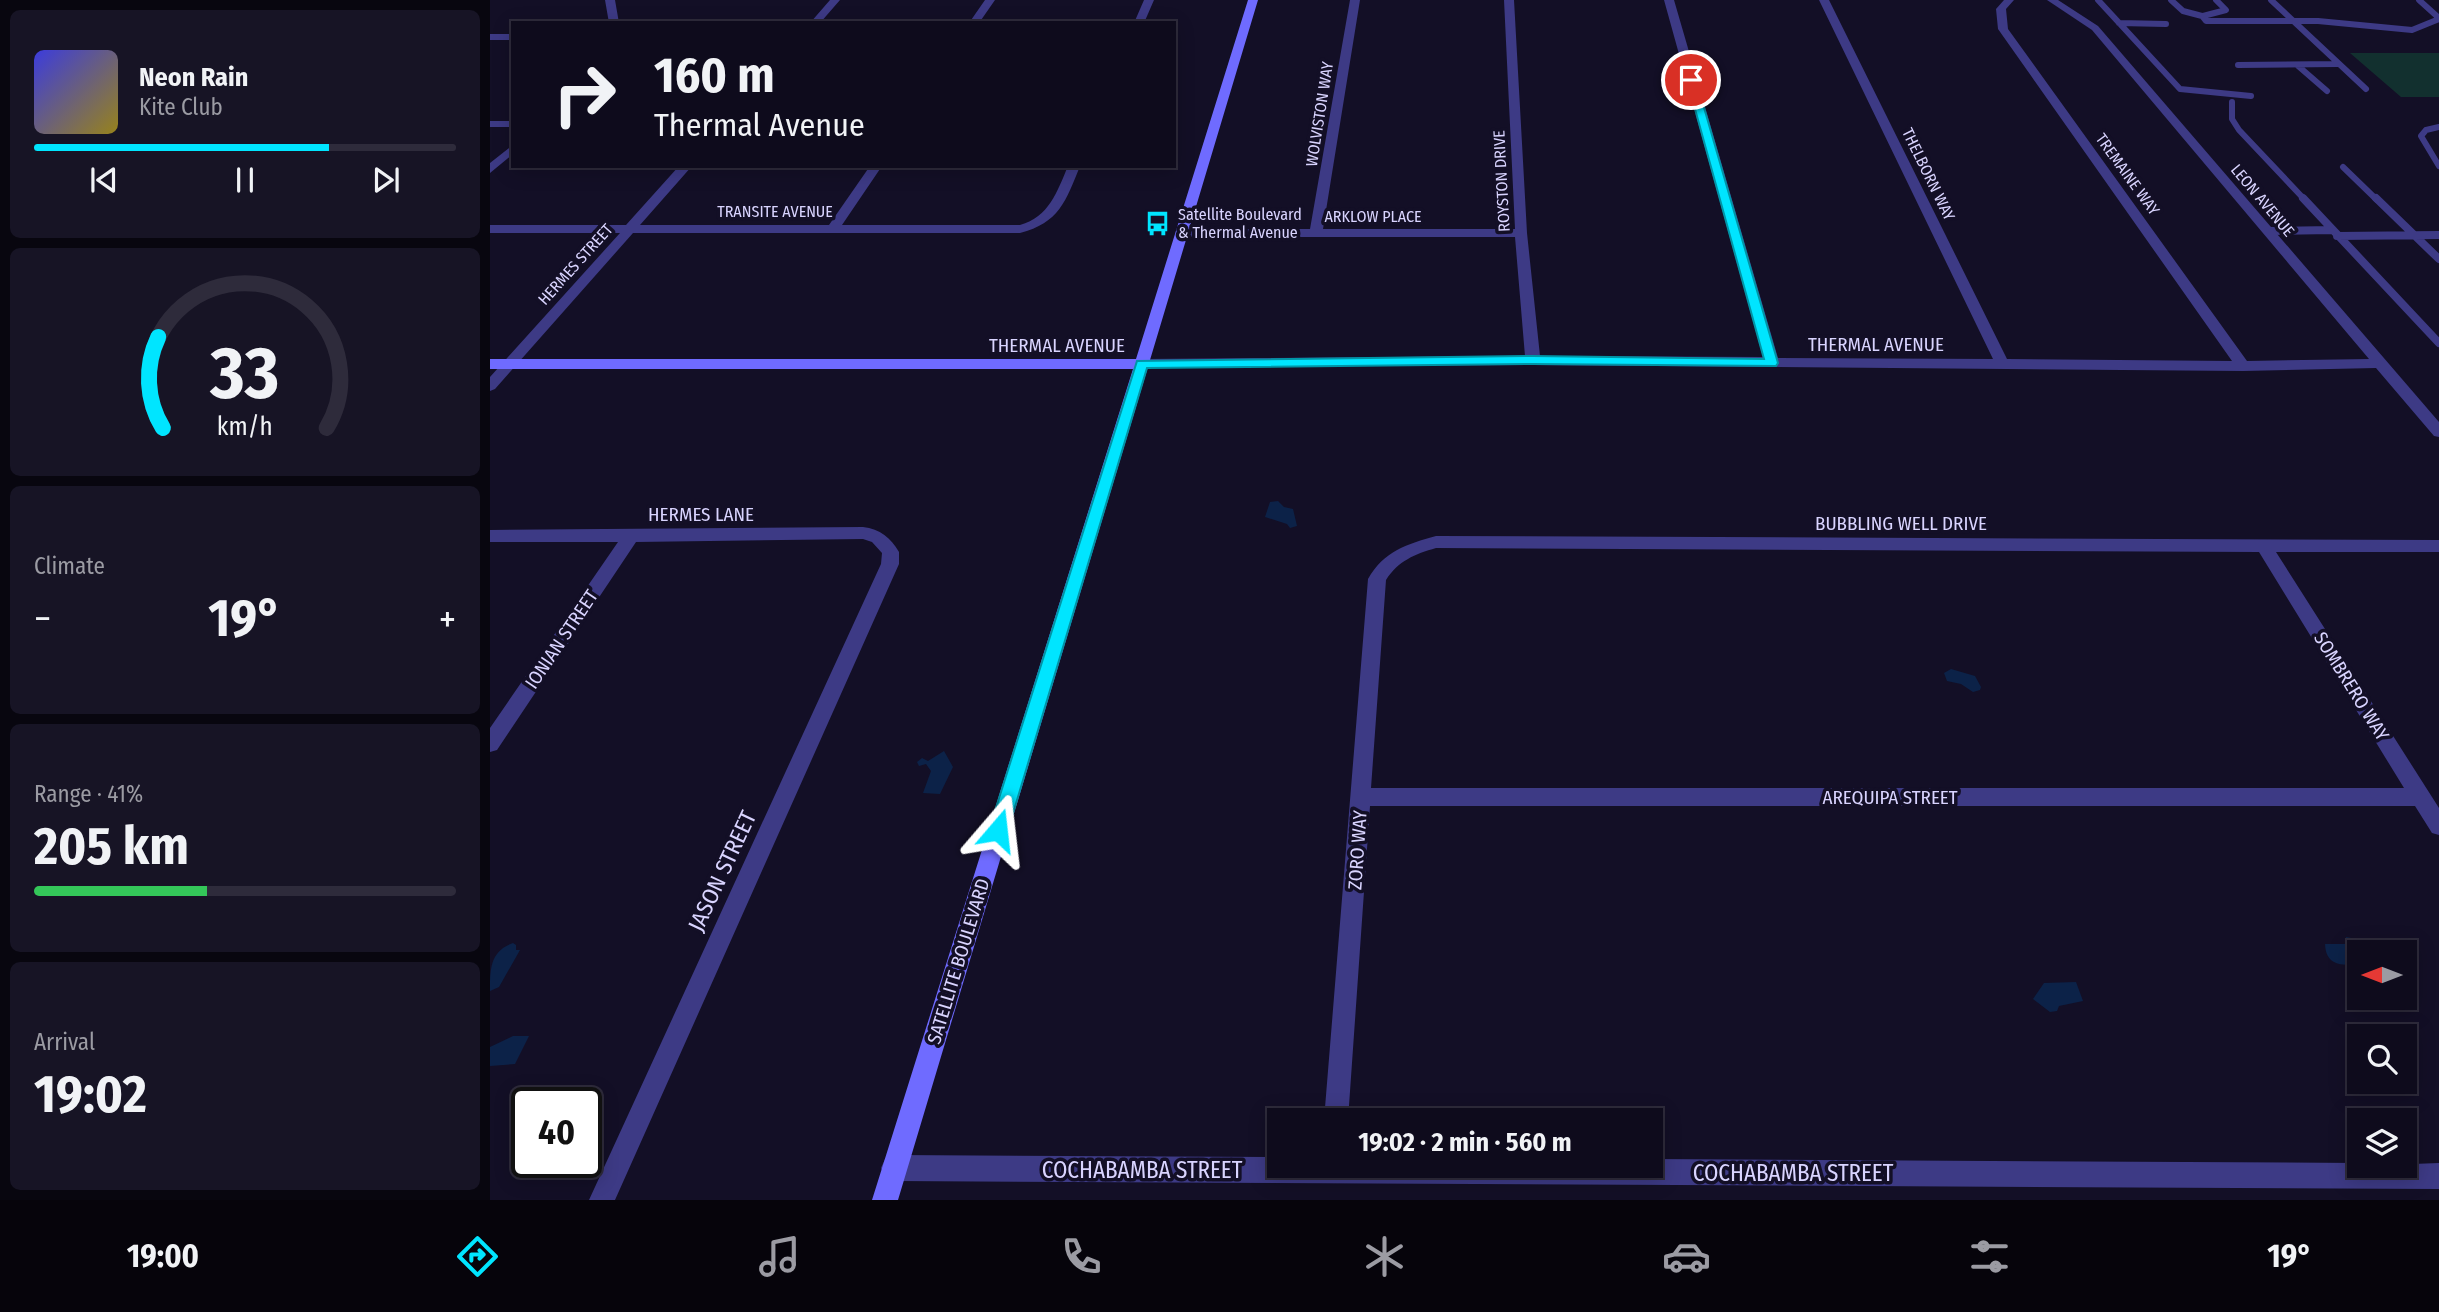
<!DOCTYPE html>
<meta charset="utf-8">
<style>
:root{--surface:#0e0b1c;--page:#171425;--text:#f1f3f6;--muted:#9b9ba3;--line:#2e2b3b;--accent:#00e5ff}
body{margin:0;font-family:"Fira Sans Condensed",sans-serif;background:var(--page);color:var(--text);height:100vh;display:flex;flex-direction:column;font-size:26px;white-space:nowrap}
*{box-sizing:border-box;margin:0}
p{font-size:23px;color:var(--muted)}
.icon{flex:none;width:38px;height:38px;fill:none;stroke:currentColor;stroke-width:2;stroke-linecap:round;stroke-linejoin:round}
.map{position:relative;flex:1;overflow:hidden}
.sheet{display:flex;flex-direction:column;gap:10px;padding:10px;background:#08060f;width:490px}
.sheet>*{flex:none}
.banner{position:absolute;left:21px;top:21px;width:665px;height:147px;border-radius:0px;box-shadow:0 4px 18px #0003,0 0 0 2px var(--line);background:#0e0b1c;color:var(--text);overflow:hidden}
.needle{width:46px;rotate:270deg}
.buttons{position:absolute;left:1857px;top:940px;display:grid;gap:14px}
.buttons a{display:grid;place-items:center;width:70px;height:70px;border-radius:0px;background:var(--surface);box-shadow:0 4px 18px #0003,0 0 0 2px var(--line);font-size:35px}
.speed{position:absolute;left:21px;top:1087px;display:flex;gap:14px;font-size:35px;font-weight:700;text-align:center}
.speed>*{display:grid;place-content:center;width:91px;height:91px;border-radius:50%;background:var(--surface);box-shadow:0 4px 18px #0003,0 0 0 2px var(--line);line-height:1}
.speed .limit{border:4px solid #111;border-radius:10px;background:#fff;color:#111}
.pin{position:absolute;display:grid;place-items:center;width:60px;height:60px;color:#fff;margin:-30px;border:4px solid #fff;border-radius:50%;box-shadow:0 2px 7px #0007}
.me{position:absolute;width:77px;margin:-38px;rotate:17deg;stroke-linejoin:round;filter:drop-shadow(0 0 5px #0008)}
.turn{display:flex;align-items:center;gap:24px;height:147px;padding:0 28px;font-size:32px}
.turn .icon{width:91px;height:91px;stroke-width:2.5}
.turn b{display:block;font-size:49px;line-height:60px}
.big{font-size:52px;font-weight:700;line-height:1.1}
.sheet .tile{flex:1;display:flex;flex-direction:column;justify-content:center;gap:10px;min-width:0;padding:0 24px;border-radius:10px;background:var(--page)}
.sheet .dial{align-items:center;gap:0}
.dial svg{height:182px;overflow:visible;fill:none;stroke:var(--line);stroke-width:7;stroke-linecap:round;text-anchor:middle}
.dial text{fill:var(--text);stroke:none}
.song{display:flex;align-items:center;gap:21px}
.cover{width:84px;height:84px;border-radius:10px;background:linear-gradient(135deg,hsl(240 70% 55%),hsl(50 70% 35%))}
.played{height:7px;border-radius:4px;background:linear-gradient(90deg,var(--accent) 70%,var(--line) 70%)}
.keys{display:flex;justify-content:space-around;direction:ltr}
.heat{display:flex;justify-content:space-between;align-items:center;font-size:38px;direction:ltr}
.charge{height:10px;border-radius:5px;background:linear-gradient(90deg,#34c759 41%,var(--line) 0)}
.trip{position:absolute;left:777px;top:1108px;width:396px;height:70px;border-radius:0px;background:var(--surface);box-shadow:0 4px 18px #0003,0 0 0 2px var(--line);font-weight:700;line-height:70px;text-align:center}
.tabs{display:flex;height:112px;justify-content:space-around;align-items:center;background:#06040b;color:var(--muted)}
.tabs .icon{width:49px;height:49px}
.tabs .current{color:var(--accent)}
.tabs b{font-size:32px;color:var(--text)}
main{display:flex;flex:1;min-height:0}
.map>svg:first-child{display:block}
</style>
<main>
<section class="sheet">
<div class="tile">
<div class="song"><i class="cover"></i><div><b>Neon Rain</b><p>Kite Club</p></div></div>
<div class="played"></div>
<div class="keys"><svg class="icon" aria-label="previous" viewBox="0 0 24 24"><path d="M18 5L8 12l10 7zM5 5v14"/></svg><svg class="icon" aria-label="pause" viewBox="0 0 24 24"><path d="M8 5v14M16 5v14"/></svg><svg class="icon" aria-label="next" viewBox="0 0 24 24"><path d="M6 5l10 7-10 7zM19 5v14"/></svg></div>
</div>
<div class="tile dial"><svg viewBox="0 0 100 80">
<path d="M14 69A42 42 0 1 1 86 69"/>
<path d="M14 69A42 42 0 0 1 12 29" stroke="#00e5ff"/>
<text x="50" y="56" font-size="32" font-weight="700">33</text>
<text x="50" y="72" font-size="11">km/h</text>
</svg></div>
<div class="tile"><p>Climate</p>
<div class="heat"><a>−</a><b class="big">19°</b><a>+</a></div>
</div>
<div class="tile"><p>Range · 41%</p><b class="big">205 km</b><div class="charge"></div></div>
<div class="tile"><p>Arrival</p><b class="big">19:02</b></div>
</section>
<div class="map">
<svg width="1949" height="1200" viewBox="0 0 1949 1200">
<rect width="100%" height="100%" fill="#130f26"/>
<path fill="#12302f" d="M 1860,53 L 1949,53 L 1949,97 L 1911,97 Z"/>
<path fill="#0c2248" d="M 788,501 L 794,507 L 803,509 L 807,526 L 800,528 L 797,524 L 775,517 L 780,502 Z
M 1461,669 L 1485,676 L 1491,687 L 1490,690 L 1483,692 L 1471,684 L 1457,681 L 1454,673 Z
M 454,751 L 463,767 L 450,794 L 433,793 L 441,771 L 436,764 L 429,766 L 427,762 L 432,758 L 438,761 Z
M 1856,937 C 1870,940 1882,939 1889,952 L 1869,952 L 1869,965 C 1851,965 1836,966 1835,944 L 1856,944 Z
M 23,943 L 26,945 L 26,950 L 30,950 L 9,987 L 0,991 C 0,969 0,951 23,943 Z
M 1586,982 L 1593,1001 L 1569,1006 L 1567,1011 L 1560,1012 L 1543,999 L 1554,983 Z
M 23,1036 L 39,1036 L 25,1064 L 0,1066 L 0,1047 Z"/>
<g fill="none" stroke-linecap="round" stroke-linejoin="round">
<path stroke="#3d3a85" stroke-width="6" d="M 1608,0 L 1690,89 L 1761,96
M 1681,0 L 1693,11 L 1712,16 L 1716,21 L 1828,21 L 1922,30 L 1949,19
M 1781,0 L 1876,89
M 1929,0 L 1949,18
M 1713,16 L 1736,10 L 1726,0
M 1629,23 L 1676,24
M 1748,65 L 1848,64
M 1807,65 L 1837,91
M 1742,102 L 1742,119 L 1749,130 L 1815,200
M 1949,127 L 1936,130 L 1931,136 L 1949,166
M 1853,167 L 1887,200"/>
<path stroke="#3d3a85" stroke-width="8" d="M 1813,198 L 1949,343
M 1886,198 L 1949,259
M 1779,231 L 1842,230
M 1847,236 L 1949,235"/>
<path fill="#3d3a85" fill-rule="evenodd" d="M 115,0 L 125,0 L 129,23 L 119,23 Z
M 340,0 L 350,0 L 330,23 L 320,23 Z
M 495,0 L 505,0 L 489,23 L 479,23 Z
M 654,0 L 664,0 L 654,23 L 644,23 Z
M 860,0 L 870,0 L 833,229 L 1025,229 L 1014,0 L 1024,0 L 1037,233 L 1050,356 L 1273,357 L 1174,0 L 1184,0 L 1288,358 L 1503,359 L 1329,0 L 1339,0 L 1517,359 L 1742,361 L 1508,29 L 1506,9 L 1514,0 L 1524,0 L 1516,9 L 1518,29 L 1757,361 L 1879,359 L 1602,30 L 1557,0 L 1568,0 L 1608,26 L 1949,422 L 1949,437 L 1944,436 L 1886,368 L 1753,371 L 1043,365 L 646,367 L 646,361 L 651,359 L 1035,356 L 1025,237 L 692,237 L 686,233 L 692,229 L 820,229 Z
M 0,34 L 23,34 L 23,40 L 0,40 Z
M 0,121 L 23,121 L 23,127 L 0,127 Z
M 23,145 L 23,154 L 0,173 L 0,163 Z
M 189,166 L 202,166 L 150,225 L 339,225 L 380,166 L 392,166 L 352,225 L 530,225 C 559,217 567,192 578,166 L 590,166 C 576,201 569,223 530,233 L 143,233 L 5,389 L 0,391 L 0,377 L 130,233 L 0,233 L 0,225 L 136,225 Z
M 373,527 C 390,529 401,538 409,552 L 409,564 L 125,1200 L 99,1200 L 391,564 L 392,553 L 382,542 L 373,539 L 146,542 L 7,750 L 0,752 L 0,728 L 128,542 L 0,542 L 0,530 Z
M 946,536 L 1949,540 L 1949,552 L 1786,552 L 1949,808 L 1949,835 L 1942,833 L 1925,806 L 880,806 L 858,1120 L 834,1120 L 878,579 C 894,551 917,544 946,536 ZM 946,548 L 1769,552 L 1914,788 L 881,788 L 896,580 C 908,561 925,554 946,548 Z
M 404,1155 L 789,1157 L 789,1166 L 1160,1166 L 1160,1159 L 1869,1163 L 1869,1166 L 1949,1163 L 1949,1189 L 404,1181 L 395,1177 L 391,1168 L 395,1159 Z"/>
<path fill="#6f6bff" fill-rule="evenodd" d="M 758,0 L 768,0 L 408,1200 L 382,1200 L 643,369 L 0,369 L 0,359 L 646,359 Z"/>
</g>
<path fill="#00e5ff" stroke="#0095a6" stroke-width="2" d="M 1201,77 L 1206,80 L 1288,363 L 1286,366 L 1043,364 L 657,368 L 518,830 L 515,836 L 508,838 L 502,836 L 499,830 L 647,361 L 1043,356 L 1274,359 L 1197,80 Z"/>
<defs>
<symbol id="bus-bare" viewBox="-9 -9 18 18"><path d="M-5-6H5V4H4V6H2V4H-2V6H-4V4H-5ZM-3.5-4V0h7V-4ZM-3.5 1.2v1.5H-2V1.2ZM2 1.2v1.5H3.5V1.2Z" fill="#00e5ff" stroke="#130f26" stroke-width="2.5" paint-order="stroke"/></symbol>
</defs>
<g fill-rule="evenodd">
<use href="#bus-bare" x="650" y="206" width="35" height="35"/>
</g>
<g text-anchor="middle" stroke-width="7" stroke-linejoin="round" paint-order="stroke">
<g font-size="16" fill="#d9d4ff" stroke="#130f26">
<text transform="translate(829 114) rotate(-81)" y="6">WOLVISTON WAY</text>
<text transform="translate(1439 174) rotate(64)" y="6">THELBORN WAY</text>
<text transform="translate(1638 174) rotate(54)" y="6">TREMAINE WAY</text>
<text transform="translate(1011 181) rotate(-93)" y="6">ROYSTON DRIVE</text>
<text transform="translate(1773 200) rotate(50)" y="6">LEON AVENUE</text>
<text x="285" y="217">TRANSITE AVENUE</text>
<text x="883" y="222">ARKLOW PLACE</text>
<text transform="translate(85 264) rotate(-48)" y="6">HERMES STREET</text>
</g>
<g font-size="16" fill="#d9d4ff" stroke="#130f26" text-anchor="start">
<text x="688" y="220">Satellite Boulevard<tspan x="688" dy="18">&amp; Thermal Avenue</tspan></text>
</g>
<g font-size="19" fill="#d9d4ff" stroke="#130f26">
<text x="1386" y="351">THERMAL AVENUE</text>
<text x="567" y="352">THERMAL AVENUE</text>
<text x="211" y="521">HERMES LANE</text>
<text x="1411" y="530">BUBBLING WELL DRIVE</text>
<text transform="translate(71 639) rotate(-56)" y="7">IONIAN STREET</text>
<text transform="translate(1862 686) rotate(58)" y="7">SOMBRERO WAY</text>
<text x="1400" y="804">AREQUIPA STREET</text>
<text transform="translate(867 850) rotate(-86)" y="7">ZORO WAY</text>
<text transform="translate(468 961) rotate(-73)" y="7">SATELLITE BOULEVARD</text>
</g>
<g font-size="23" fill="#d9d4ff" stroke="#130f26">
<text transform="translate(232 871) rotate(-65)" y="8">JASON STREET</text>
<text x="652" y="1178">COCHABAMBA STREET</text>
<text x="1303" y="1181">COCHABAMBA STREET</text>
</g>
</g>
</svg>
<div class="buttons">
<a><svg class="needle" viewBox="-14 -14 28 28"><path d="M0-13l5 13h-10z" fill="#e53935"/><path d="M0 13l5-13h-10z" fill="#9b9ba3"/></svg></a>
<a><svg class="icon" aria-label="search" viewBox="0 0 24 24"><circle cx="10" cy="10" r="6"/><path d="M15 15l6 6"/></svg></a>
<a><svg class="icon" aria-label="layers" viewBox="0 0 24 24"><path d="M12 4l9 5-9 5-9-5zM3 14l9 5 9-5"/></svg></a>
</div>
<div class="speed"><div class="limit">40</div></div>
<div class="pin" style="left:1201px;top:80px;background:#d93025"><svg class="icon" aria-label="arrive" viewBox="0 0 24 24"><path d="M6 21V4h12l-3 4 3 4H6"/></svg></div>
<svg class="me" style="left:508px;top:830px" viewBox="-20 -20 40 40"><path d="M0-17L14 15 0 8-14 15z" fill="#00e5ff" stroke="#fff" stroke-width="4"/></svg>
<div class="trip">19:02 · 2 min · 560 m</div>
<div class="banner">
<div class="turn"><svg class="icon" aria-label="right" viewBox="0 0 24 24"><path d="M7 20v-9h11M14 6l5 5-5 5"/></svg><div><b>160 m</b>Thermal Avenue</div></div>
</div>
</div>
</main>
<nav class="tabs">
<b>19:00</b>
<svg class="icon current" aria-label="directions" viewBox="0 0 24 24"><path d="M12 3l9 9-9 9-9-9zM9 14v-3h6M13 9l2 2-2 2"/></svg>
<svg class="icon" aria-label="music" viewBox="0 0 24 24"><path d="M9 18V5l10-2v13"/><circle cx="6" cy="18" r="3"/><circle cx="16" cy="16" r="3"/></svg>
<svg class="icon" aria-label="phone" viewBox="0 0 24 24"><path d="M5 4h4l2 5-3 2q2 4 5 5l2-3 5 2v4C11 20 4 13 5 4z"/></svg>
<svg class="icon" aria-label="climate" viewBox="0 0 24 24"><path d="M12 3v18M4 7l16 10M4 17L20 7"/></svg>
<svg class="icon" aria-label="car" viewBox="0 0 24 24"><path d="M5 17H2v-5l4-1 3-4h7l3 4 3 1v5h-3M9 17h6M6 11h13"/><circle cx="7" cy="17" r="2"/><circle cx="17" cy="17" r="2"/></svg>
<svg class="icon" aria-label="filters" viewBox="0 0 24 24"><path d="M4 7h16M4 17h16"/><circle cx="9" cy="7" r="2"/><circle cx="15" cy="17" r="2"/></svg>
<b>19°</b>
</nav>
